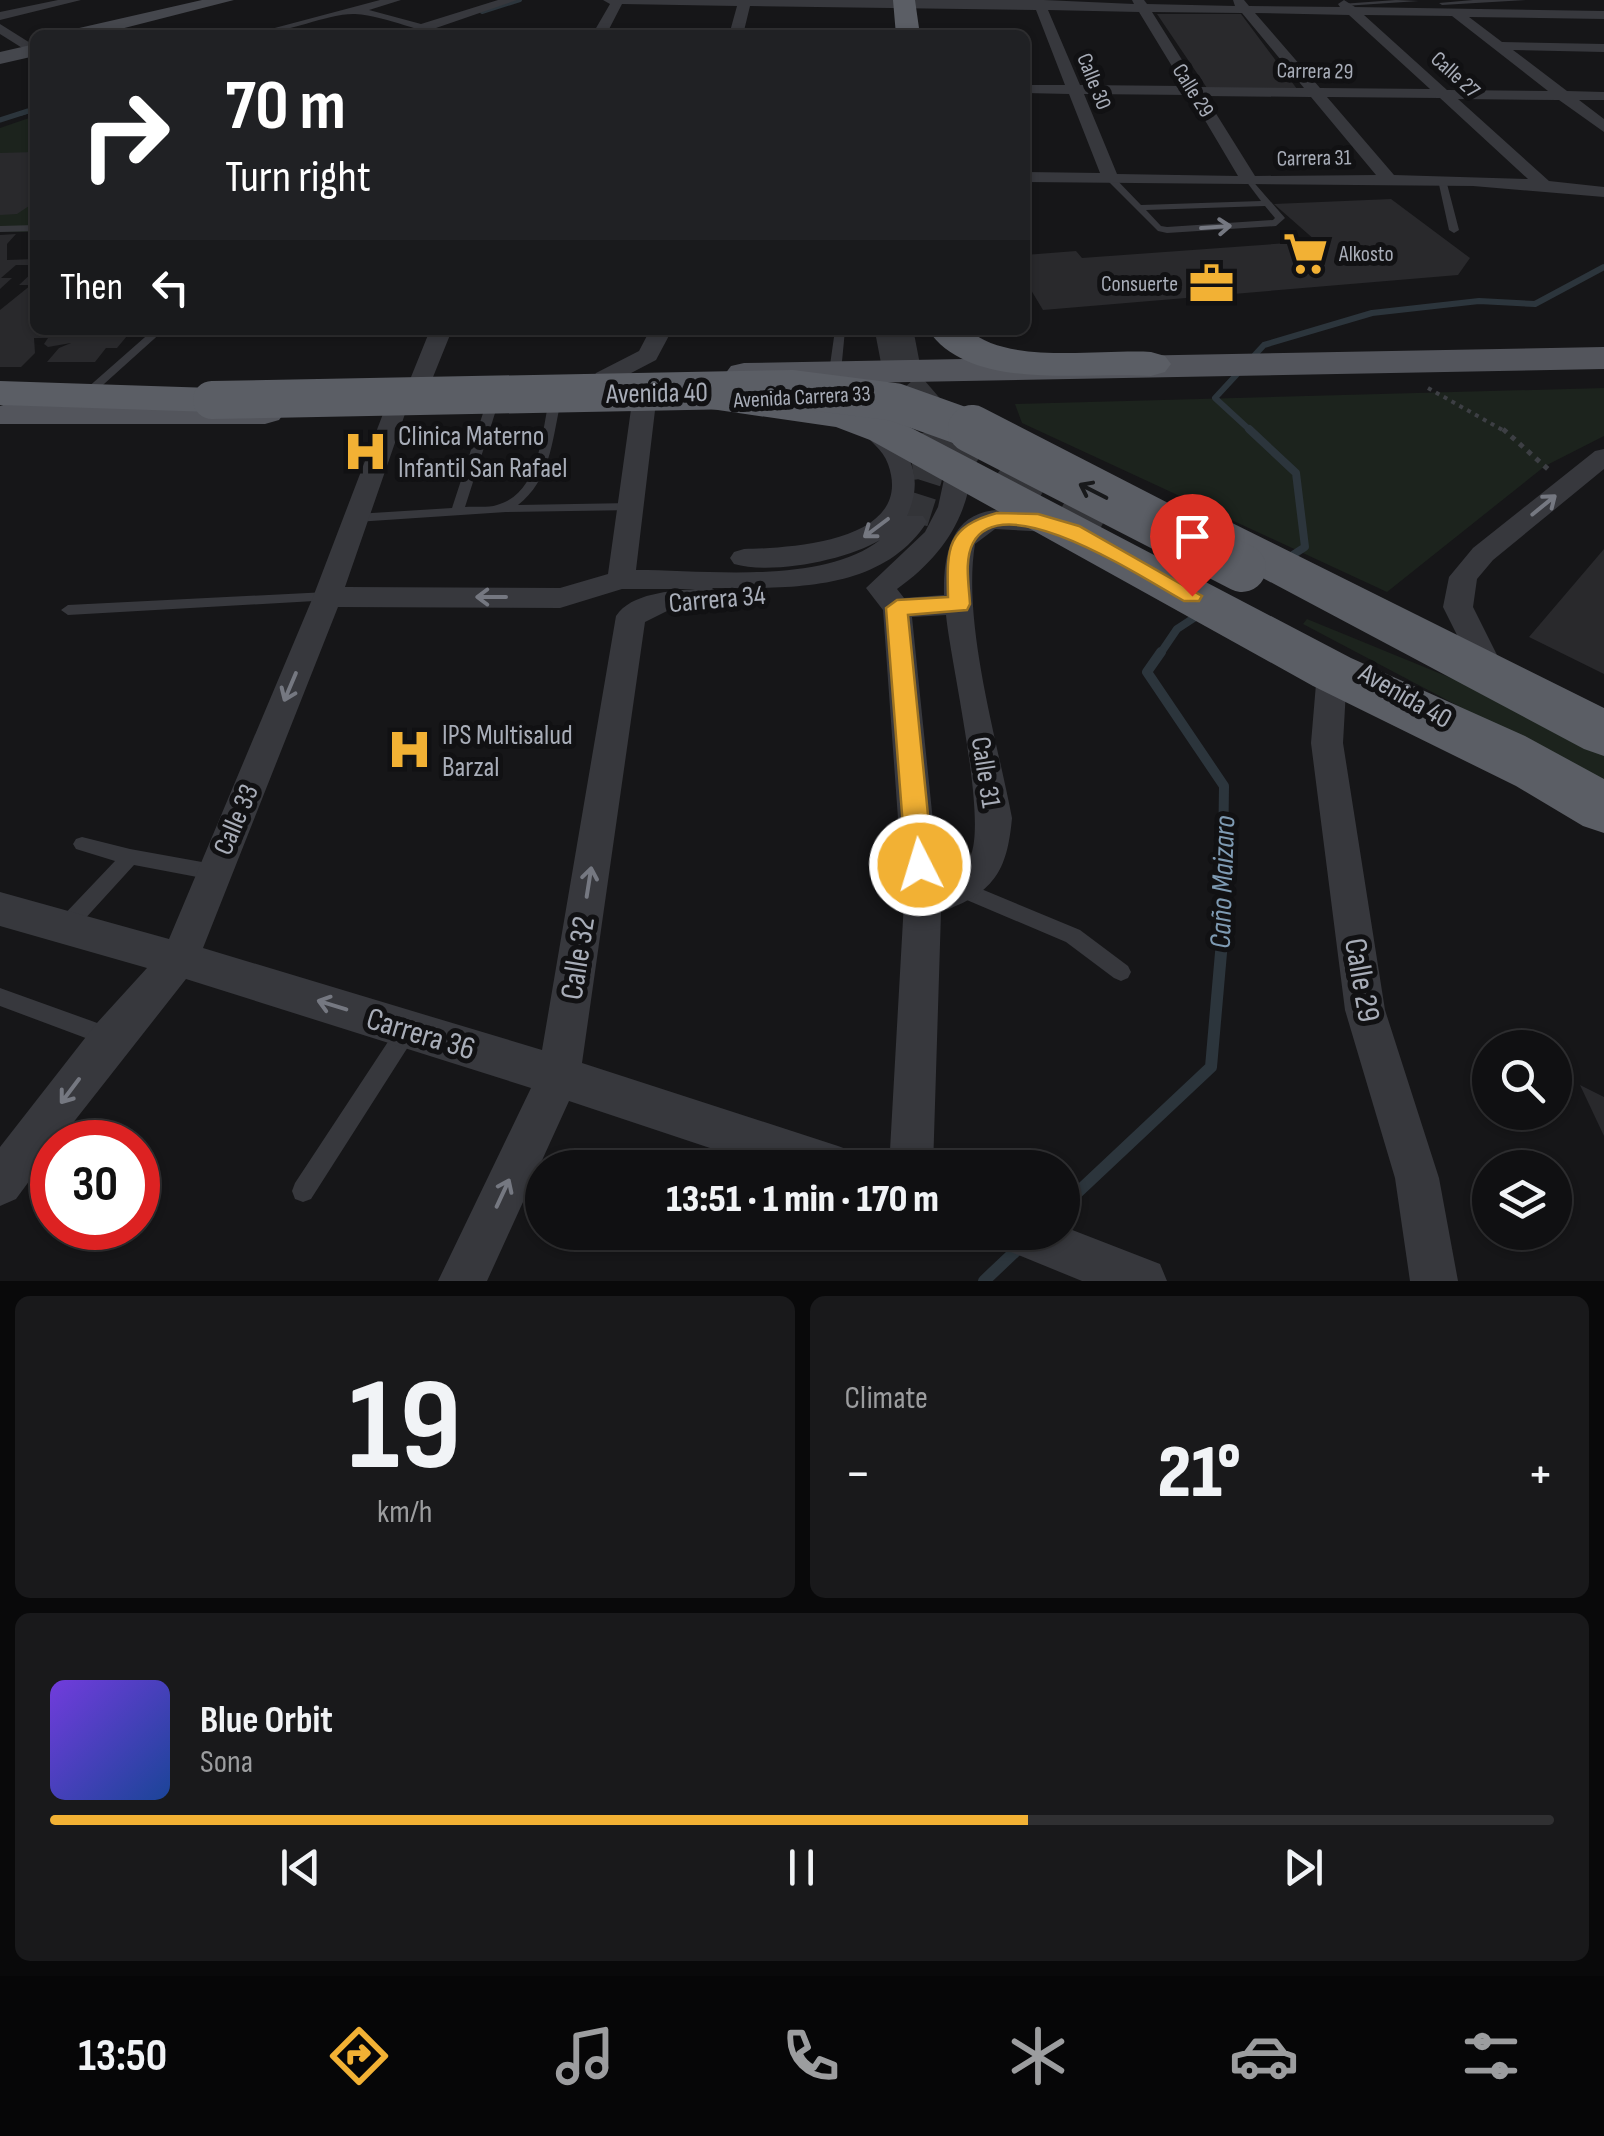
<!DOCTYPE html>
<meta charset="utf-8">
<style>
:root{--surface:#101012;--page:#19191b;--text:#f1f3f6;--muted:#9c9d9f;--line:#303032;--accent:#f2b134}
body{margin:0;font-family:"Sofia Sans Condensed",sans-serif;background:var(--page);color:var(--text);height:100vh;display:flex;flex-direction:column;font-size:38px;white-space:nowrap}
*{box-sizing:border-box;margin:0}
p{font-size:32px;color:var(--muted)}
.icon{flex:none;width:55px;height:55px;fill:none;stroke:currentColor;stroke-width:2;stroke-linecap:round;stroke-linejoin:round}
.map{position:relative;height:1281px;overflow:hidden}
.side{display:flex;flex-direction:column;gap:15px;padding:15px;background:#09090a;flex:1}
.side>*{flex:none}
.banner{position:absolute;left:30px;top:30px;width:1000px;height:305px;border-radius:15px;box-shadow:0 2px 8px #0004,0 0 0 2px var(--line);background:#202124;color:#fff;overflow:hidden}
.tools{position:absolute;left:1472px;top:1030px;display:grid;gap:20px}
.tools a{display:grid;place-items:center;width:100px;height:100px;border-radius:50%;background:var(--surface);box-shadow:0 2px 8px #0004,0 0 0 2px var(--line);font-size:50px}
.speed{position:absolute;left:30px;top:1120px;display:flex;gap:20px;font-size:50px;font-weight:700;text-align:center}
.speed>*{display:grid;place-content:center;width:130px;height:130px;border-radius:50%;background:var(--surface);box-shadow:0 2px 8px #0004,0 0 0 2px var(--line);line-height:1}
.speed .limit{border:15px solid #d22;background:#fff;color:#111}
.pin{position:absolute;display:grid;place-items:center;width:85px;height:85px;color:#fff;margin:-102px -42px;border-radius:50% 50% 50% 0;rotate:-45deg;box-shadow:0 0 10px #0007}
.pin .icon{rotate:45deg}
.me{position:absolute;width:110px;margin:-55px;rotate:355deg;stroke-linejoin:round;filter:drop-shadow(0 0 8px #0008)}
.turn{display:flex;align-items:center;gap:35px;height:210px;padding:0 30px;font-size:45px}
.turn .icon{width:130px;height:130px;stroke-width:2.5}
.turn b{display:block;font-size:70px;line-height:85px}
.then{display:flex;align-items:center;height:95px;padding:0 30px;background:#0003;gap:20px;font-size:38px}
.big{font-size:75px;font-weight:800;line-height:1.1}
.side .card{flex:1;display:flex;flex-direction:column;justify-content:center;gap:15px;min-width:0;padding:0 35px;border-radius:15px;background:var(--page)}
.side .dial{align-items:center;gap:0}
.dial b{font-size:130px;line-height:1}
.song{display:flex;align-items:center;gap:30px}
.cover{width:120px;height:120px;border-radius:15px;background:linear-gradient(135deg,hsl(260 70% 55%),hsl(220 70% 35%))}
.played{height:10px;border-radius:5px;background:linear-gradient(90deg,var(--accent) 65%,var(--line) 65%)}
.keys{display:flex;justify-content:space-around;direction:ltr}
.heat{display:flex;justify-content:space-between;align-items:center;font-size:55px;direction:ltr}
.side .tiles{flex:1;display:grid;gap:15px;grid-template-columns:1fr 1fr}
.card:last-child{grid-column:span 2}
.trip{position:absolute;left:525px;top:1150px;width:555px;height:100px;border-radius:50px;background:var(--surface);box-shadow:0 2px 8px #0004,0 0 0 2px var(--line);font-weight:800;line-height:100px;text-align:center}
.dock{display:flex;height:160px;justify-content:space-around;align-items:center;background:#060607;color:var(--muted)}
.dock .icon{width:70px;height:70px}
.dock .current{color:var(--accent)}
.dock b{font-size:45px;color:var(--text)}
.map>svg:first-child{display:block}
</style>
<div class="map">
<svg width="1604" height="1281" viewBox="0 0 1604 1281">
<rect width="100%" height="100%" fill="#161618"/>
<path fill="#1c231d" d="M 35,116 L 35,232 L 0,232 L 0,128 Z
M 1604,388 L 1604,436 L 1545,466 L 1387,592 L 1022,423 L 1015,404 Z
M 1307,619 L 1512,703 L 1604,748 L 1604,783 L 1303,624 Z"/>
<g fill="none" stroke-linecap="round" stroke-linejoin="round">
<path stroke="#2c353c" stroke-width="4" d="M 482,12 L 520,0
M 410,35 L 421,31
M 20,114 L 35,109"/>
<path stroke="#2c353c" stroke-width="5" d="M 0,120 L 28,111"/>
<path stroke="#2c353c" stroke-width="6" d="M 1252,432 L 1215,398 L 1264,345 L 1372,313 L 1479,301 L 1535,304 L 1604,267"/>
<path stroke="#2c353c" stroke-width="8" d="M 1249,429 L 1296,473 L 1305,547 L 1285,560
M 1160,654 L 1177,629 L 1200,614"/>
<path stroke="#2c353c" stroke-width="10" d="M 1161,652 L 1147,672 L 1224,786 L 1222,933"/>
<path stroke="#2c353c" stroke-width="12" d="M 1062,1207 L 1211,1067 L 1223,930
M 984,1281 L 1022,1245"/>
</g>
<path fill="#29292c" d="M 1157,14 L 1241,14 L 1297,89 L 1207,88 Z
M 35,152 L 35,202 L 17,214 L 0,215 L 0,153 Z
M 1391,199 L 1470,258 L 1458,275 L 1043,310 L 1025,280 L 1025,255 L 1076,251 L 1082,258 L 1316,241 L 1274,204 Z
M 16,234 L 7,244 L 7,260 L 35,259 L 35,265 L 16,265 L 1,278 L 12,278 L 0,289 L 0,235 Z
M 35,270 L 35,310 L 31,314 L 34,332 L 132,330 L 117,348 L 106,348 L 95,362 L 47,362 L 59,348 L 71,343 L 48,347 L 44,344 L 48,338 L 34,338 L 35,353 L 21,367 L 0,367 L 0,310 L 31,285 L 19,285 Z
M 1604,549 L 1604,674 L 1529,637 Z
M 1580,1085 L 1604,1097 L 1604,1136 Z"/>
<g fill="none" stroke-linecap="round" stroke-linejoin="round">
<path stroke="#333438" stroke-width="28" stroke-dasharray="28 14" stroke-linecap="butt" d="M 914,522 L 928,478 L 922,433"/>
<path stroke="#333438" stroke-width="38" stroke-dasharray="38 19" stroke-linecap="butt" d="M 894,330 L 905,387 L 944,432"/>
<path stroke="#333438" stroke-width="48" stroke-dasharray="48 24" stroke-linecap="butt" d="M 941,429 L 1002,472 L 1101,527"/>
<path stroke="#3d3f44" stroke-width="4" stroke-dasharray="4 5" stroke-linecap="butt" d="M 1428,388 L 1506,432"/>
<path stroke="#3d3f44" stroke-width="5" stroke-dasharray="5 6" stroke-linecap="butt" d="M 1503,429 L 1550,471"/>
<path fill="#37383d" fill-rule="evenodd" d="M 1396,0 L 1419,1 L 1344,6 L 1341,4 Z
M 1473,0 L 1526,0 L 1442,5 L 1439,3 Z
M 1107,176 L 1113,176 L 1141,205 L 1261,201 L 1246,181 L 1250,178 L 1285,218 L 1276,226 L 1167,233 L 1158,231 L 1107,180 ZM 1265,206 L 1275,218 L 1273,220 L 1167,227 L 1161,226 L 1146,210 Z
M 1442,177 L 1446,180 L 1459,230 L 1454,233 L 1449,230 L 1438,180 Z
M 35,225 L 35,231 L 0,232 L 0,226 Z
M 153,330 L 164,330 L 94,393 L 86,393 L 86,389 Z
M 835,330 L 845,330 L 841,372 L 835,375 L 829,372 Z
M 554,401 L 560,405 C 552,442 550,480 518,505 L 631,503 L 636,504 L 638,507 L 636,510 L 506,512 L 356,522 L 349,518 L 356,514 L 452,508 L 485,407 L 491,403 L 497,407 L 465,507 C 475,506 488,508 497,505 C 538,494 541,439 548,405 Z
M 327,592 L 332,594 L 334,597 L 332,600 L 68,615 L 61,610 L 68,605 Z
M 82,837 L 130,849 L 213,864 L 219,866 L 222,872 L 219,878 L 213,880 L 134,865 L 72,933 L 65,935 L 58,933 L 56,927 L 58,921 L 115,861 L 76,849 L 73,844 L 76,839 Z
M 962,881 L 1080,930 L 1128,966 L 1131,972 L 1128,978 L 1121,981 L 1114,978 L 1066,942 L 955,895 L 953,889 L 955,883 Z
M 0,988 L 114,1029 L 117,1036 L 114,1043 L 107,1046 L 0,1006 Z
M 408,1019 L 415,1022 L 418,1029 L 415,1036 L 311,1199 L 303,1202 L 295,1199 L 292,1191 L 295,1183 L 401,1022 Z"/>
<path fill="#37383d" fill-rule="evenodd" d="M 58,0 L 81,0 L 0,20 L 0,12 Z
M 380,0 L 401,0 L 369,10 L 421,24 L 498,0 L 517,0 L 436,28 L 455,35 C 420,35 389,16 355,14 C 327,13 284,35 248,35 Z
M 603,0 L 1044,0 L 1134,4 L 1132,0 L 1144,0 L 1147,4 L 1235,6 L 1233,0 L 1244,0 L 1249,6 L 1340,7 L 1338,4 L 1344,0 L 1355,7 L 1604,11 L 1604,19 L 1469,17 L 1502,42 L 1604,44 L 1604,52 L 1513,50 L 1567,91 L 1604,92 L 1604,100 L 1579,100 L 1604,119 L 1604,132 L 1559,100 L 1458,99 L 1549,181 L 1604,187 L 1604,197 L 1473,186 L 1025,182 L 1025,172 L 1100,173 L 1069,94 L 1025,93 L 1025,85 L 1065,85 L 1036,10 L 750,6 L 743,35 L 729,35 L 737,6 L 622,4 L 606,35 L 592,35 L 610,4 ZM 1048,10 L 1139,12 L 1184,86 L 1080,85 ZM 1152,12 L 1242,13 L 1304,88 L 1199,87 ZM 1255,13 L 1349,15 L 1430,89 L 1320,88 ZM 1364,15 L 1452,16 L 1548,91 L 1447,90 ZM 1084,94 L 1190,95 L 1238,176 L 1117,174 ZM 1205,96 L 1311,97 L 1376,175 L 1255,176 ZM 1327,97 L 1440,98 L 1528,179 L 1394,175 Z
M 0,24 L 35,46 L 35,56 L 0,34 Z
M 430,330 L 452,330 L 431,382 L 420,389 L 409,382 Z
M 650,330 L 672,330 L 656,360 L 612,383 L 596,383 L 593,378 L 596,373 L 639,351 Z
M 644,395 L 656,402 L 636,570 C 707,570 822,585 880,540 C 847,560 772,575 734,564 L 730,558 L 734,552 L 744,549 C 790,548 916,542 888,464 C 883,449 868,440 859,428 L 862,423 L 880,423 C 910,450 925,476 907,516 L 923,516 L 927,522 C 881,593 788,588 712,588 L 722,597 L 718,604 L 667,611 L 645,622 L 582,1063 L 838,1146 L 854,1152 L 860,1168 L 770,1168 L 569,1101 L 487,1281 L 438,1281 L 531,1088 L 186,979 L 58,1142 L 52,1142 L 52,1150 L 16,1199 L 0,1206 L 0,1147 L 96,1024 L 147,968 L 0,926 L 0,892 L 169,939 L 313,597 L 386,406 L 402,406 L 406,411 L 345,587 L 560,588 L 608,574 L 632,402 ZM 622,589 L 695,589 C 671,591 631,593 616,616 L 542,1050 L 203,948 L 338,607 L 560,608 Z
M 1604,449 L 1604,469 L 1493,560 L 1477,579 L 1473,607 L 1506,673 L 1502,681 L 1491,684 L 1480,681 L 1443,607 L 1449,577 L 1473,548 L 1595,451 Z
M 959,462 L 972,470 C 966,522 939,559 897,589 L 904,598 L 944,595 C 942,509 984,498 1060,518 L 1064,524 L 1051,532 L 995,529 L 975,544 C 962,623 997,739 1012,818 C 1007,873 993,893 941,912 L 933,1168 L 889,1168 L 904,902 L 883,610 L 866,588 L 925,532 L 938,507 L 946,470 ZM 946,615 C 951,665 988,821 970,857 C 964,869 951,875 939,880 L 912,617 Z
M 1332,661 L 1343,664 L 1347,672 L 1343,743 L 1385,1010 L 1439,1178 L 1458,1281 L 1410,1281 L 1395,1178 L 1345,1010 L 1311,743 L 1317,672 L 1321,664 Z
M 1062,1226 L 1160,1264 L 1167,1281 L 1082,1281 L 1001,1248 L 994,1232 L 1062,1232 Z"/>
<path fill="#45474d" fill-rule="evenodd" d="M 202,0 L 234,0 L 97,35 L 64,35 L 66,31 Z
M 35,44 L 35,56 L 0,64 L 0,52 Z"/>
<path fill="#53555c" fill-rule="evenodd" d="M 1604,347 L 1604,369 L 744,385 L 731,382 L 725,374 L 731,366 L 744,363 Z
M 265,400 L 279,404 L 285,412 L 279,420 L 265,424 L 0,424 L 0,406 L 10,403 Z"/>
<path fill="#5b5e65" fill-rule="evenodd" d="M 893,0 L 915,0 L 920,35 L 896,35 Z
M 928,330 L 969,330 C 1008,365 1100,349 1151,352 L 1165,356 L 1171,364 L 1165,372 L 1151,376 C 1085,371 971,393 928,330 Z
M 0,381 L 212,388 L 226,391 L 232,400 L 226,409 L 212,412 L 0,405 Z
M 725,388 L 844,404 L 900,422 L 1351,658 L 1525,736 L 1604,779 L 1604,833 L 1583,826 L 1516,786 L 1313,686 L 870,440 L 836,427 L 711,409 L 705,400 L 711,391 Z
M 1199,510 L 1216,515 L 1604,708 L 1604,756 L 1584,749 L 1182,535 L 1176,525 L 1182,515 Z"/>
<path stroke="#5b5e65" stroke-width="38" d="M 212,400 L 793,389 L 895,402 L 979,432"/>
<path stroke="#5b5e65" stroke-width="48" d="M 972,429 L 1242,568"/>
</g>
<defs><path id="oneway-shaft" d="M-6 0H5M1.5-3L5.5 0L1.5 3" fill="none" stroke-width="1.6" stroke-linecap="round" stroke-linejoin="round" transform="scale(2.5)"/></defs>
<g stroke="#757881">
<use href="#oneway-shaft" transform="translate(1216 227) rotate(-4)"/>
<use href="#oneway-shaft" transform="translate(1544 505) rotate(-39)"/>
<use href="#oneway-shaft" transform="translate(876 528) rotate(143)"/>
<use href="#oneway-shaft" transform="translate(491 597) rotate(-180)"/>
<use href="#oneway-shaft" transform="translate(290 687) rotate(113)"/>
<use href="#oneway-shaft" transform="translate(589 882) rotate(-81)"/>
<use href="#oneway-shaft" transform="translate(332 1005) rotate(-163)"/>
<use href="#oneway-shaft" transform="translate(70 1091) rotate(127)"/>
<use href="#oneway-shaft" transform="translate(503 1193) rotate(-65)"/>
</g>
<use stroke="#18191b" href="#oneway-shaft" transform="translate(1093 491) rotate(-153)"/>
<path fill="#f2b134" stroke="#9d7322" stroke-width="2.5" d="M 997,513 L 1038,514 L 1079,526 L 1202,596 L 1199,601 L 1184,601 C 1147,581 1005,485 973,543 C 964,560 969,585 970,604 L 967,610 L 908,615 L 933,865 L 929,874 L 920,877 L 910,874 L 906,865 L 886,608 L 897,600 L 948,597 C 947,550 945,527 997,513 Z"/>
<defs>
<symbol id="supermarket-bare" viewBox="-9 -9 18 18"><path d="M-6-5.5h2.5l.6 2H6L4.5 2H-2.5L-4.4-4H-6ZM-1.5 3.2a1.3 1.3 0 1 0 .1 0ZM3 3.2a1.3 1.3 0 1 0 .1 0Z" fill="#f2b134" stroke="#111113" stroke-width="2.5" paint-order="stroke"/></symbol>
<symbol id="office-bare" viewBox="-9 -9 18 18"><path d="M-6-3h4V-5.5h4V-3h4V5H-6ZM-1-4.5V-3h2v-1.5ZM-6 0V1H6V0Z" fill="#f2b134" stroke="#111113" stroke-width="2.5" paint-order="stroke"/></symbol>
<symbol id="hospital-bare" viewBox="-9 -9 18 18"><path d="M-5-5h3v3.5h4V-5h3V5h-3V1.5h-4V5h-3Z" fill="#f2b134" stroke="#111113" stroke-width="2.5" paint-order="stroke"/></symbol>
</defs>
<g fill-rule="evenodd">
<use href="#supermarket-bare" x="1274" y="222" width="63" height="63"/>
<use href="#office-bare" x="1180" y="252" width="63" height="63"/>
<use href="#hospital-bare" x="334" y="420" width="63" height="63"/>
<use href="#hospital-bare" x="378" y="718" width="63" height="63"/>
</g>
<g text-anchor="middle" stroke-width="10" stroke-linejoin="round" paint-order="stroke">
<g font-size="22" fill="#a8adb8" stroke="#111113">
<text transform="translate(1315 70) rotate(1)" y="8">Carrera 29</text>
<text transform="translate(1456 74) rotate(42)" y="8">Calle 27</text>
<text transform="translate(1095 81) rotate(68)" y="8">Calle 30</text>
<text transform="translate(1194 90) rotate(58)" y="8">Calle 29</text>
<text transform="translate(1314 157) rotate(-1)" y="8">Carrera 31</text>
<text transform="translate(802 396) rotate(-3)" y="8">Avenida Carrera 33</text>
</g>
<g font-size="22" fill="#a8adb8" stroke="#111113" text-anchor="start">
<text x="1339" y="261">Alkosto</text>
<text x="1178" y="291" text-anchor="end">Consuerte</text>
</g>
<g font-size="28" fill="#a8adb8" stroke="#111113">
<text transform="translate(657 392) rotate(-1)" y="10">Avenida 40</text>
<text transform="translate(717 598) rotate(-5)" y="10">Carrera 34</text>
<text transform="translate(1406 695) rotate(30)" y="10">Avenida 40</text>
<text transform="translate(987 772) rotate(81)" y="10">Calle 31</text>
<text transform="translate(235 819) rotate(-67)" y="10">Calle 33</text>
</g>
<g font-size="28" fill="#a8adb8" stroke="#111113" text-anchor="start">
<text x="398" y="445">Clinica Materno<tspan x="398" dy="32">Infantil San Rafael</tspan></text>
<text x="442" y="744">IPS Multisalud<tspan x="442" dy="32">Barzal</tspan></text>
</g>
<g font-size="30" font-style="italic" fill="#7f9bb3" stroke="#111113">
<text transform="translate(1222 882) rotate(-88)" y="10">Caño Maizaro</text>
</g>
<g font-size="32" fill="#a8adb8" stroke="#111113">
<text transform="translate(577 958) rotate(-81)" y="11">Calle 32</text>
<text transform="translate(1363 980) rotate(80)" y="11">Calle 29</text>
<text transform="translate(421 1033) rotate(17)" y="11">Carrera 36</text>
</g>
</g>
</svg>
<div class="tools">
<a><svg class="icon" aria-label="search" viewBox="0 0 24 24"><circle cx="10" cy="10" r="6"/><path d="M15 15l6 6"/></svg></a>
<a><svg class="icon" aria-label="layers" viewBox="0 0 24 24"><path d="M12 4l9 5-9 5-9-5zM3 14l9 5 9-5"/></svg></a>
</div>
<div class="speed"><div class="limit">30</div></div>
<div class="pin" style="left:1192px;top:596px;background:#d93025"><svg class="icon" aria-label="arrive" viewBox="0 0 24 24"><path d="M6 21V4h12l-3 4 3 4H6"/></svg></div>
<svg class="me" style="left:920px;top:865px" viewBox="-20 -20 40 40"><circle r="17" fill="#f2b134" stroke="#fff" stroke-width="3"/><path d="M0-11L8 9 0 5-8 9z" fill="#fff"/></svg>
<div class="trip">13:51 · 1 min · 170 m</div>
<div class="banner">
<div class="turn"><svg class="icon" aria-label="right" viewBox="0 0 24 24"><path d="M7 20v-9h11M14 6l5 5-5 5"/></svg><div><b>70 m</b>Turn right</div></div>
<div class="then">Then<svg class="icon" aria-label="left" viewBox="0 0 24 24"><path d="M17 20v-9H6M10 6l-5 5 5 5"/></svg></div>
</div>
</div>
<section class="side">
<div class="tiles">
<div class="card dial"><b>19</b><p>km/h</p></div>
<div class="card"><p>Climate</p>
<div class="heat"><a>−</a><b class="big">21°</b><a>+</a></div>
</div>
<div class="card">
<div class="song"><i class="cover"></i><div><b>Blue Orbit</b><p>Sona</p></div></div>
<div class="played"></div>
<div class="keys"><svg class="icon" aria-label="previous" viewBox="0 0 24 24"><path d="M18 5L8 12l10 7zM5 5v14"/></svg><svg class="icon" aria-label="pause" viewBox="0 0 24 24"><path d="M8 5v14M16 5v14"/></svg><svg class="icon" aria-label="next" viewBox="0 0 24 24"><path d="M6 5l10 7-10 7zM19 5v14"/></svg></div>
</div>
</div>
</section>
<nav class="dock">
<b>13:50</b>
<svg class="icon current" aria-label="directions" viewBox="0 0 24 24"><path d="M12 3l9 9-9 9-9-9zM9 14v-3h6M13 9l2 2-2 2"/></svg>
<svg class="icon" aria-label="music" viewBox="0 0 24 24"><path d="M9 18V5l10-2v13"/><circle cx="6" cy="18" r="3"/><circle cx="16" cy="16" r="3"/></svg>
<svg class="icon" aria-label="phone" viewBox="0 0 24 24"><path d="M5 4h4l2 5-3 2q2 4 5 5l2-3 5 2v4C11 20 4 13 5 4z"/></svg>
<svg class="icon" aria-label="climate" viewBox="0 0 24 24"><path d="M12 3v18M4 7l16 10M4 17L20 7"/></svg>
<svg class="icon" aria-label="car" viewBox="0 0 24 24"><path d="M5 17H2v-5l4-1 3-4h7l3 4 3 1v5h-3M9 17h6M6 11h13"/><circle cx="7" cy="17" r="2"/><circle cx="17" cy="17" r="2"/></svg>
<svg class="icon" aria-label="filters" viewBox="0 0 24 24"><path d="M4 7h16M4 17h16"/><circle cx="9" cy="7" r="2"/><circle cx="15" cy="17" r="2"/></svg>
</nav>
